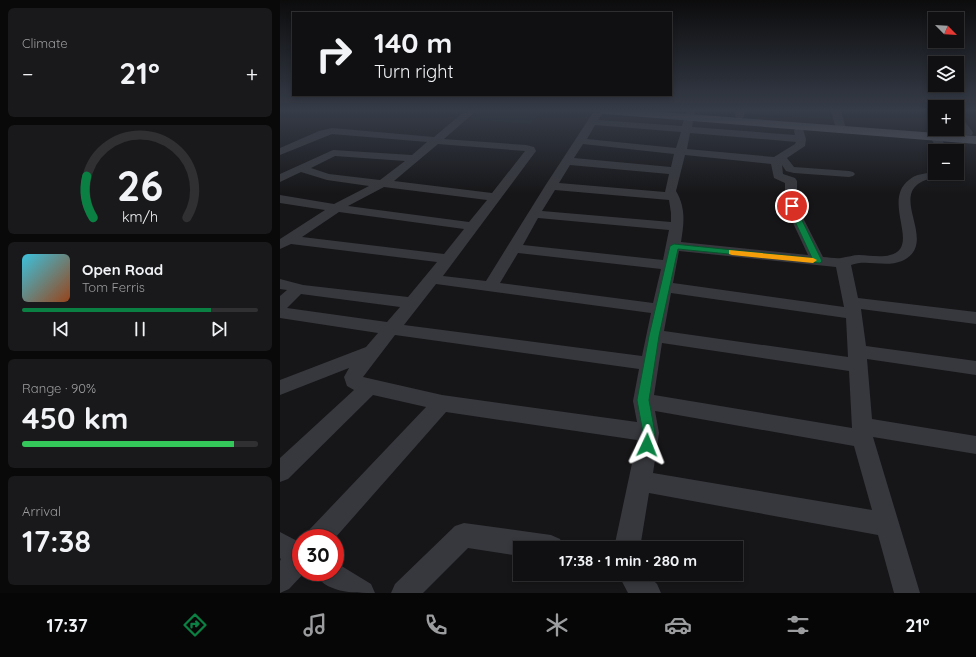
<!DOCTYPE html>
<meta charset="utf-8">
<style>
:root{--surface:#101012;--page:#19191b;--text:#f1f3f6;--muted:#9c9d9f;--line:#303032;--accent:#0b8043}
body{margin:0;font-family:Quicksand,sans-serif;background:var(--page);color:var(--text);height:100vh;display:flex;flex-direction:column;font-size:15px;white-space:nowrap}
*{box-sizing:border-box;margin:0}
p{font-size:13px;color:var(--muted)}
.icon{flex:none;width:22px;height:22px;fill:none;stroke:currentColor;stroke-width:2;stroke-linecap:round;stroke-linejoin:round}
.map{position:relative;flex:1;overflow:hidden}
.details{display:flex;flex-direction:column;gap:8px;padding:8px;background:#09090a;width:280px}
.details>*{flex:none}
.top-card{position:absolute;left:12px;top:12px;width:380px;height:84px;border-radius:0px;box-shadow:0 2px 6px #0003,0 0 0 1px var(--line);background:#101012;color:var(--text);overflow:hidden}
.needle{width:26px;rotate:114deg}
.controls{position:absolute;left:648px;top:12px;display:grid;gap:8px}
.controls a{display:grid;place-items:center;width:36px;height:36px;border-radius:0px;background:var(--surface);box-shadow:0 2px 6px #0003,0 0 0 1px var(--line);font-size:20px}
.speed{position:absolute;left:12px;top:529px;display:flex;gap:8px;font-size:20px;font-weight:700;text-align:center}
.speed>*{display:grid;place-content:center;width:52px;height:52px;border-radius:50%;background:var(--surface);box-shadow:0 2px 6px #0003,0 0 0 1px var(--line);line-height:1}
.speed .limit{border:6px solid #d22;background:#fff;color:#111}
.pin{position:absolute;display:grid;place-items:center;width:34px;height:34px;color:#fff;margin:-17px;border:2px solid #fff;border-radius:50%;box-shadow:0 1px 4px #0007}
.me{position:absolute;width:44px;margin:-22px;rotate:2deg;stroke-linejoin:round;filter:drop-shadow(0 0 3px #0008)}
.turn{display:flex;align-items:center;gap:14px;height:84px;padding:0 16px;font-size:18px}
.turn .icon{width:52px;height:52px;stroke-width:2.5}
.turn b{display:block;font-size:28px;line-height:34px}
.big{font-size:30px;font-weight:800;line-height:1.1}
.details .tile{flex:1;display:flex;flex-direction:column;justify-content:center;gap:6px;min-width:0;padding:0 14px;border-radius:6px;background:var(--page)}
.details .dial{align-items:center;gap:0}
.dial svg{height:104px;overflow:visible;fill:none;stroke:var(--line);stroke-width:7;stroke-linecap:round;text-anchor:middle}
.dial text{fill:var(--text);stroke:none}
.song{display:flex;align-items:center;gap:12px}
.cover{width:48px;height:48px;border-radius:6px;background:linear-gradient(135deg,hsl(190 70% 55%),hsl(20 70% 35%))}
.played{height:4px;border-radius:2px;background:linear-gradient(90deg,var(--accent) 80%,var(--line) 80%)}
.keys{display:flex;justify-content:space-around;direction:ltr}
.heat{display:flex;justify-content:space-between;align-items:center;font-size:22px;direction:ltr}
.charge{height:6px;border-radius:3px;background:linear-gradient(90deg,#34c759 90%,var(--line) 0)}
.trip{position:absolute;left:233px;top:541px;width:230px;height:40px;border-radius:0px;background:var(--surface);box-shadow:0 2px 6px #0003,0 0 0 1px var(--line);font-weight:800;line-height:40px;text-align:center}
.dock{display:flex;height:64px;justify-content:space-around;align-items:center;background:#060607;color:var(--muted)}
.dock .icon{width:28px;height:28px}
.dock .active{color:var(--accent)}
.dock b{font-size:18px;color:var(--text)}
main{display:flex;flex:1;min-height:0}
.map>svg:first-child{display:block}
</style>
<main>
<section class="details">
<div class="tile"><p>Climate</p>
<div class="heat"><a>−</a><b class="big">21°</b><a>+</a></div>
</div>
<div class="tile dial"><svg viewBox="0 0 100 80">
<path d="M14 69A42 42 0 1 1 86 69"/>
<path d="M14 69A42 42 0 0 1 9 37" stroke="#0b8043"/>
<text x="50" y="56" font-size="32" font-weight="700">26</text>
<text x="50" y="72" font-size="11">km/h</text>
</svg></div>
<div class="tile">
<div class="song"><i class="cover"></i><div><b>Open Road</b><p>Tom Ferris</p></div></div>
<div class="played"></div>
<div class="keys"><svg class="icon" aria-label="previous" viewBox="0 0 24 24"><path d="M18 5L8 12l10 7zM5 5v14"/></svg><svg class="icon" aria-label="pause" viewBox="0 0 24 24"><path d="M8 5v14M16 5v14"/></svg><svg class="icon" aria-label="next" viewBox="0 0 24 24"><path d="M6 5l10 7-10 7zM19 5v14"/></svg></div>
</div>
<div class="tile"><p>Range · 90%</p><b class="big">450 km</b><div class="charge"></div></div>
<div class="tile"><p>Arrival</p><b class="big">17:38</b></div>
</section>
<div class="map">
<svg width="696" height="593" viewBox="0 0 696 593">
<rect width="100%" height="100%" fill="#161618"/>
<path fill="#1c231d" d="M 197,111 L 262,111 L 250,124 L 188,119 Z
M 468,111 L 549,111 L 551,119 L 468,114 Z"/>
<g fill="none" stroke-linecap="round" stroke-linejoin="round">
<path fill="#37383d" fill-rule="evenodd" d="M 185,111 L 196,111 L 164,139 L 246,145 L 254,147 L 256,151 L 163,276 L 206,281 L 265,186 L 314,111 L 324,111 L 318,120 L 402,126 L 407,111 L 415,111 L 412,127 L 515,135 L 514,131 L 515,129 L 523,129 L 526,139 L 525,146 L 507,158 L 514,167 L 569,171 L 573,172 L 575,174 L 573,176 L 569,177 L 514,173 L 506,171 L 502,165 L 503,174 L 515,178 L 517,181 L 517,206 L 543,257 C 549,257 556,259 561,258 C 568,257 573,255 579,255 C 589,255 600,258 610,255 C 642,247 601,201 629,180 C 635,174 647,173 655,172 L 655,173 L 675,173 L 673,175 C 662,178 647,177 638,184 C 614,202 658,244 622,261 C 605,268 587,259 571,265 L 578,298 L 696,312 L 696,324 L 581,309 L 586,346 L 696,361 L 696,375 L 587,359 L 592,419 L 696,436 L 696,454 L 593,437 L 640,593 L 614,593 L 598,535 L 369,493 L 360,548 L 334,548 L 357,440 L 166,412 L 55,538 L 27,538 L 30,529 L 146,407 L 93,395 L 8,479 L 0,482 L 0,458 L 74,390 L 67,386 L 64,377 L 69,368 L 0,395 L 0,380 L 86,347 L 98,333 L 0,318 L 0,296 L 7,290 L 0,289 L 0,279 L 23,285 L 128,297 L 157,262 L 11,244 L 0,249 L 0,239 L 45,210 L 0,203 L 0,195 L 54,204 L 89,186 L 47,180 L 21,172 L 0,182 L 0,174 L 53,150 L 132,155 L 147,142 L 52,134 L 0,155 L 0,148 L 39,131 L 52,128 L 154,137 ZM 315,125 L 401,132 L 396,148 L 307,139 ZM 410,133 L 516,142 L 515,144 L 494,157 L 407,149 ZM 158,144 L 245,151 L 212,193 L 114,181 ZM 303,144 L 394,154 L 391,167 L 294,158 ZM 405,155 L 491,164 L 494,178 L 505,183 L 505,206 L 528,255 L 401,242 C 404,223 406,208 396,191 ZM 55,156 L 125,161 L 100,180 L 49,174 L 31,168 ZM 290,165 L 389,174 L 385,192 L 279,183 ZM 104,187 L 207,200 L 189,222 L 68,206 ZM 275,190 L 389,200 L 391,213 L 391,222 L 262,211 ZM 59,212 L 184,229 L 164,254 L 22,237 ZM 258,218 L 389,230 L 383,260 L 243,245 ZM 399,251 L 556,267 L 564,307 L 393,283 ZM 238,253 L 381,269 L 373,303 L 220,283 ZM 156,284 L 371,313 L 362,356 L 124,325 ZM 391,293 L 566,318 L 568,357 L 384,331 ZM 21,294 L 120,307 L 107,322 L 7,308 ZM 115,335 L 359,369 L 353,401 L 357,422 L 162,395 L 83,377 ZM 382,343 L 569,371 L 572,428 L 374,395 ZM 375,411 L 574,446 L 592,510 L 373,473 L 379,433 Z
M 456,111 L 466,111 L 463,118 L 457,118 L 455,116 Z
M 551,111 L 561,111 L 566,129 L 565,131 L 557,131 L 556,129 Z
M 677,114 L 680,115 L 692,131 L 693,133 L 692,135 L 684,135 L 677,124 Z
M 654,133 L 658,134 L 669,151 L 659,151 L 649,136 Z
M 184,523 L 271,535 L 280,539 L 284,548 L 240,548 L 240,556 L 188,548 L 143,593 L 111,593 L 115,584 L 175,526 Z
M 0,532 L 21,543 L 21,572 L 25,572 L 9,589 L 0,593 L 0,561 L 1,559 L 0,558 Z
M 55,562 L 91,584 L 95,593 C 72,593 45,593 34,572 L 55,572 Z
M 338,574 L 367,574 L 377,584 L 381,593 L 348,593 Z"/>
<path fill="#53555c" fill-rule="evenodd" d="M 319,111 L 369,111 L 696,136 L 696,144 L 325,114 L 321,113 Z"/>
</g>
<linearGradient id="sky" x2="0" y2="1"><stop stop-color="#0c0c0d"/><stop offset="0.57" stop-color="#363c48"/><stop offset="1" stop-color="#363c48" stop-opacity="0"/></linearGradient>
<rect width="696" height="194" fill="url(#sky)"/>
<path fill="#0b8043" stroke="#07532c" d="M 509,204 L 514,204 L 515,206 L 542,261 L 540,263 L 398,249 L 379,336 L 369,400 L 375,433 L 371,449 L 367,450 L 363,449 L 361,445 L 363,433 L 357,400 L 369,336 L 390,246 L 394,244 L 532,258 L 508,206 Z"/>
<path fill="#f59e0b" d="M 449,250 L 533,258 L 537,260 L 533,263 L 452,255 L 449,254 Z"/>
</svg>
<div class="controls">
<a><svg class="needle" viewBox="-14 -14 28 28"><path d="M0-13l5 13h-10z" fill="#e53935"/><path d="M0 13l5-13h-10z" fill="#9c9d9f"/></svg></a>
<a><svg class="icon" aria-label="layers" viewBox="0 0 24 24"><path d="M12 4l9 5-9 5-9-5zM3 14l9 5 9-5"/></svg></a>
<a>+</a>
<a>−</a>
</div>
<div class="speed"><div class="limit">30</div></div>
<div class="pin" style="left:512px;top:206px;background:#d93025"><svg class="icon" aria-label="arrive" viewBox="0 0 24 24"><path d="M6 21V4h12l-3 4 3 4H6"/></svg></div>
<svg class="me" style="left:367px;top:445px" viewBox="-20 -20 40 40"><path d="M0-17L14 15 0 8-14 15z" fill="#0b8043" stroke="#fff" stroke-width="4"/></svg>
<div class="trip">17:38 · 1 min · 280 m</div>
<div class="top-card">
<div class="turn"><svg class="icon" aria-label="right" viewBox="0 0 24 24"><path d="M7 20v-9h11M14 6l5 5-5 5"/></svg><div><b>140 m</b>Turn right</div></div>
</div>
</div>
</main>
<nav class="dock">
<b>17:37</b>
<svg class="icon active" aria-label="directions" viewBox="0 0 24 24"><path d="M12 3l9 9-9 9-9-9zM9 14v-3h6M13 9l2 2-2 2"/></svg>
<svg class="icon" aria-label="music" viewBox="0 0 24 24"><path d="M9 18V5l10-2v13"/><circle cx="6" cy="18" r="3"/><circle cx="16" cy="16" r="3"/></svg>
<svg class="icon" aria-label="phone" viewBox="0 0 24 24"><path d="M5 4h4l2 5-3 2q2 4 5 5l2-3 5 2v4C11 20 4 13 5 4z"/></svg>
<svg class="icon" aria-label="climate" viewBox="0 0 24 24"><path d="M12 3v18M4 7l16 10M4 17L20 7"/></svg>
<svg class="icon" aria-label="car" viewBox="0 0 24 24"><path d="M5 17H2v-5l4-1 3-4h7l3 4 3 1v5h-3M9 17h6M6 11h13"/><circle cx="7" cy="17" r="2"/><circle cx="17" cy="17" r="2"/></svg>
<svg class="icon" aria-label="filters" viewBox="0 0 24 24"><path d="M4 7h16M4 17h16"/><circle cx="9" cy="7" r="2"/><circle cx="15" cy="17" r="2"/></svg>
<b>21°</b>
</nav>
